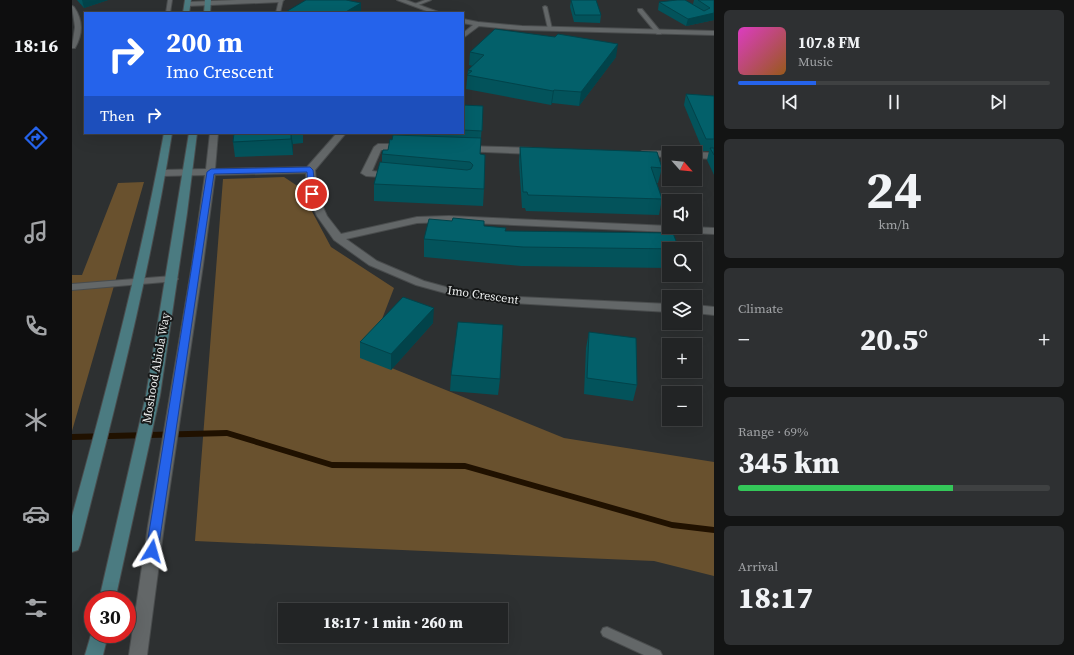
<!DOCTYPE html>
<meta charset="utf-8">
<style>
:root{--surface:#222425;--page:#2e3032;--text:#f1f3f6;--muted:#a2a4a7;--line:#3f4142;--accent:#2563eb}
body{margin:0;font-family:"Source Serif 4",serif;background:var(--page);color:var(--text);height:100vh;display:flex;flex-direction:column;font-size:15px;white-space:nowrap}
*{box-sizing:border-box;margin:0}
p{font-size:13px;color:var(--muted)}
.icon{flex:none;width:22px;height:22px;fill:none;stroke:currentColor;stroke-width:2;stroke-linecap:round;stroke-linejoin:round}
.map{position:relative;flex:1;overflow:hidden}
.panel{display:flex;flex-direction:column;gap:10px;padding:10px;background:#131414;width:360px}
.panel>*{flex:none}
.hud{position:absolute;left:12px;top:12px;width:380px;height:122px;border-radius:0px;box-shadow:0 4px 16px #0002,0 0 0 1px var(--line);background:#2563eb;color:#fff;overflow:hidden}
.needle{width:26px;rotate:117deg}
.tools{position:absolute;left:590px;top:146px;display:grid;gap:8px}
.tools a{display:grid;place-items:center;width:40px;height:40px;border-radius:0px;background:var(--surface);box-shadow:0 4px 16px #0002,0 0 0 1px var(--line);font-size:20px}
.speed{position:absolute;left:12px;top:591px;display:flex;gap:8px;font-size:20px;font-weight:700;text-align:center}
.speed>*{display:grid;place-content:center;width:52px;height:52px;border-radius:50%;background:var(--surface);box-shadow:0 4px 16px #0002,0 0 0 1px var(--line);line-height:1}
.speed .limit{border:6px solid #d22;background:#fff;color:#111}
.pin{position:absolute;display:grid;place-items:center;width:34px;height:34px;color:#fff;margin:-17px;border:2px solid #fff;border-radius:50%;box-shadow:0 1px 4px #0007}
.me{position:absolute;width:44px;margin:-22px;rotate:8deg;stroke-linejoin:round;filter:drop-shadow(0 0 3px #0008)}
.turn{display:flex;align-items:center;gap:14px;height:84px;padding:0 16px;font-size:18px}
.turn .icon{width:52px;height:52px;stroke-width:2.5}
.turn b{display:block;font-size:28px;line-height:34px}
.then{display:flex;align-items:center;height:38px;padding:0 16px;background:#0003;gap:8px;font-size:15px}
.big{font-size:30px;font-weight:800;line-height:1.1}
.panel .tile{flex:1;display:flex;flex-direction:column;justify-content:center;gap:6px;min-width:0;padding:0 14px;border-radius:6px;background:var(--page)}
.panel .dial{align-items:center;gap:0}
.dial b{font-size:52px;line-height:1}
.song{display:flex;align-items:center;gap:12px}
.cover{width:48px;height:48px;border-radius:6px;background:linear-gradient(135deg,hsl(310 70% 55%),hsl(30 70% 35%))}
.played{height:4px;border-radius:2px;background:linear-gradient(90deg,var(--accent) 25%,var(--line) 25%)}
.keys{display:flex;justify-content:space-around;direction:ltr}
.heat{display:flex;justify-content:space-between;align-items:center;font-size:22px;direction:ltr}
.charge{height:6px;border-radius:3px;background:linear-gradient(90deg,#34c759 69%,var(--line) 0)}
.trip{position:absolute;left:206px;top:603px;width:230px;height:40px;border-radius:0px;background:var(--surface);box-shadow:0 4px 16px #0002,0 0 0 1px var(--line);font-weight:800;line-height:40px;text-align:center}
main{display:flex;flex:1;min-height:0}
.dock{display:flex;flex-direction:column;width:72px;justify-content:space-around;align-items:center;background:#0e0e0f;color:var(--muted)}
.dock .icon{width:28px;height:28px}
.dock .on{color:var(--accent)}
.dock b{font-size:18px;color:var(--text)}
.map>svg:first-child{display:block}
</style>
<main>
<nav class="dock">
<b>18:16</b>
<svg class="icon on" aria-label="directions" viewBox="0 0 24 24"><path d="M12 3l9 9-9 9-9-9zM9 14v-3h6M13 9l2 2-2 2"/></svg>
<svg class="icon" aria-label="music" viewBox="0 0 24 24"><path d="M9 18V5l10-2v13"/><circle cx="6" cy="18" r="3"/><circle cx="16" cy="16" r="3"/></svg>
<svg class="icon" aria-label="phone" viewBox="0 0 24 24"><path d="M5 4h4l2 5-3 2q2 4 5 5l2-3 5 2v4C11 20 4 13 5 4z"/></svg>
<svg class="icon" aria-label="climate" viewBox="0 0 24 24"><path d="M12 3v18M4 7l16 10M4 17L20 7"/></svg>
<svg class="icon" aria-label="car" viewBox="0 0 24 24"><path d="M5 17H2v-5l4-1 3-4h7l3 4 3 1v5h-3M9 17h6M6 11h13"/><circle cx="7" cy="17" r="2"/><circle cx="17" cy="17" r="2"/></svg>
<svg class="icon" aria-label="filters" viewBox="0 0 24 24"><path d="M4 7h16M4 17h16"/><circle cx="9" cy="7" r="2"/><circle cx="15" cy="17" r="2"/></svg>
</nav>
<div class="map">
<svg width="642" height="655" viewBox="0 0 642 655">
<rect width="100%" height="100%" fill="#2d3031"/>
<path fill="#69512e" d="M 212,177 L 227,187 L 259,247 L 322,288 L 295,358 L 492,438 L 642,462 L 642,576 L 582,561 L 123,541 L 151,179 Z
M 72,182 L 0,431 L 0,275 L 10,275 L 46,183 Z"/>
<g fill="none" stroke-linecap="round" stroke-linejoin="round">
<path fill="#201100" fill-rule="evenodd" d="M 155,430 L 260,462 L 393,463 L 600,522 L 642,527 L 642,533 L 600,528 L 393,469 L 260,468 L 155,436 L 0,440 L 0,434 Z"/>
<defs>
<path id="service" d="M 96,0 L 100,0 L 98,13 L 94,13 Z
M 207,0 L 211,0 L 208,13 L 204,13 Z
M 353,0 L 359,0 L 344,6 L 340,5 Z
M 473,6 L 475,7 L 480,29 L 478,30 L 476,29 L 471,7 Z
M 566,9 L 570,9 L 589,32 L 589,34 L 585,34 L 566,11 Z
M 535,627 L 588,651 L 590,655 L 572,655 L 531,636 L 529,632 L 531,628 Z"/>
<path id="minor" d="M 164,0 L 212,0 L 209,2 L 116,6 L 113,4 L 116,2 Z
M 325,0 L 334,0 L 369,13 L 360,13 Z
M 0,6 L 2,7 C 11,20 11,34 3,48 L 0,48 L 3,27 Z
M 391,19 L 406,22 L 450,26 L 642,31 L 642,35 L 450,30 L 407,26 L 391,38 L 391,33 L 401,25 L 391,23 Z
M 138,133 L 146,133 L 143,169 L 235,167 L 265,133 L 274,133 L 243,170 L 245,194 L 255,216 L 269,234 L 345,217 L 377,216 L 642,228 L 642,234 L 377,222 L 345,223 L 274,239 L 305,261 L 352,281 L 385,290 L 424,296 L 597,304 L 597,312 L 424,302 L 384,296 L 344,285 L 297,265 L 262,240 L 245,216 L 235,194 L 234,173 L 143,175 L 131,265 L 92,526 L 75,655 L 57,655 L 76,526 L 120,265 L 133,175 L 90,176 L 85,173 L 90,170 L 134,169 Z
M 306,144 L 331,144 L 335,147 L 331,150 L 309,150 L 300,171 L 324,174 L 326,176 L 324,178 L 294,176 L 289,173 L 302,147 Z
M 392,146 L 463,148 L 467,151 L 463,154 L 389,151 L 388,149 Z
M 570,151 L 597,151 L 601,153 L 597,153 L 597,157 L 567,156 L 565,154 Z
M 623,152 L 642,153 L 642,159 L 623,158 L 623,153 L 620,153 Z
M 100,276 L 104,277 L 106,279 L 104,281 L 0,290 L 0,284 Z
M 623,305 L 642,307 L 642,315 L 623,313 Z"/>
<path id="secondary" d="M 113,0 L 119,0 L 117,13 L 111,13 Z
M 133,0 L 139,0 L 138,13 L 132,13 Z
M 92,133 L 100,133 C 78,272 43,408 8,545 L 6,550 L 0,552 L 0,516 C 35,389 68,263 92,133 Z
M 117,133 L 125,133 L 115,213 L 88,395 L 43,600 L 27,600 L 74,395 Z
M 21,628 L 21,634 L 36,634 L 31,655 L 13,655 Z"/>
</defs>
<use href="#service" stroke="#494c4d" stroke-width="2"/>
<use href="#minor" stroke="#494c4d" stroke-width="2"/>
<use href="#secondary" stroke="#494c4d" stroke-width="2"/>
<use href="#service" fill="#636768" fill-rule="evenodd"/>
<use href="#minor" fill="#636768" fill-rule="evenodd"/>
<use href="#secondary" fill="#4b7b81" fill-rule="evenodd"/>
</g>
<path fill="#03535b" d="M 5,0 L 36,0 L 12,8 Z
M 499,0 L 524,0 L 529,15 L 528,23 L 502,22 L 498,7 Z
M 622,0 L 642,0 L 642,20 L 614,26 L 586,10 L 587,2 L 621,4 Z
M 398,52 L 544,57 L 507,106 L 480,103 L 479,105 L 394,89 L 396,70 L 401,66 L 397,65 Z
M 614,94 L 642,96 L 642,175 L 635,160 L 637,151 L 631,151 L 612,105 Z
M 391,105 L 411,106 L 408,154 L 412,189 L 411,206 L 302,201 L 302,184 L 310,162 L 310,154 L 316,150 L 320,140 L 323,135 L 323,133 L 391,133 Z
M 162,133 L 231,133 L 231,143 L 221,144 L 221,155 L 163,157 L 161,142 Z
M 448,147 L 590,168 L 586,183 L 585,183 L 590,199 L 587,215 L 454,211 L 453,208 L 450,208 L 447,162 Z
M 412,226 L 433,231 L 597,249 L 597,268 L 449,266 L 352,257 L 352,239 Z
M 361,323 L 319,370 L 288,358 L 288,342 Z
M 517,332 L 565,385 L 561,401 L 512,394 L 514,348 Z
M 379,375 L 428,379 L 426,395 L 378,391 Z"/>
<path fill="#02434a" d="M 10,0 L 36,0 L 12,8 Z
M 289,3 L 289,13 L 272,13 Z
M 642,13 L 642,20 L 614,26 L 616,19 Z
M 546,44 L 544,57 L 507,106 L 509,92 Z
M 482,90 L 480,103 L 479,105 L 481,91 Z
M 219,133 L 221,144 L 221,155 L 219,139 Z
M 362,308 L 361,323 L 319,370 L 319,354 Z"/>
<path fill="#03606a" stroke="#02434a" d="M 234,0 L 274,0 L 289,3 L 272,13 L 212,13 Z
M 499,0 L 524,0 L 529,15 L 503,15 Z
M 605,0 L 613,0 L 632,11 L 638,8 L 626,0 L 642,0 L 642,13 L 616,19 L 587,2 Z
M 423,29 L 483,37 L 486,34 L 546,44 L 509,92 L 482,90 L 481,91 L 395,75 L 400,71 L 396,70 L 412,55 L 398,52 Z
M 614,94 L 642,96 L 642,139 L 634,139 Z
M 391,105 L 411,106 L 410,131 L 391,130 Z
M 162,133 L 219,133 L 219,139 L 161,142 Z
M 321,135 L 409,138 L 408,154 L 413,155 L 412,189 L 302,184 L 308,162 L 395,170 L 399,169 L 401,165 L 398,162 L 310,154 L 311,150 L 316,150 L 318,139 L 320,140 Z
M 448,147 L 585,152 L 590,168 L 579,167 L 590,199 L 456,195 L 455,192 L 451,192 Z
M 638,148 L 642,148 L 642,155 Z
M 381,218 L 412,221 L 412,226 L 434,228 L 433,231 L 601,233 L 607,249 L 451,247 L 352,239 L 357,219 L 380,221 Z
M 331,297 L 362,308 L 319,354 L 288,342 Z
M 386,322 L 431,325 L 428,379 L 379,375 Z
M 517,332 L 564,338 L 565,385 L 515,378 Z"/>
<path fill="#2563eb" stroke="#184099" d="M 238,167 L 241,170 L 244,194 L 240,196 L 237,194 L 235,172 L 142,174 L 86,551 L 84,554 L 80,556 L 76,554 L 74,551 L 135,172 L 139,169 Z"/>
<g text-anchor="middle" stroke-width="4" stroke-linejoin="round" paint-order="stroke">
<g font-size="12" fill="#eef0f0" stroke="#161818">
<text transform="translate(411 295) rotate(8)" y="4">Imo Crescent</text>
<text transform="translate(84 368) rotate(-80)" y="4">Moshood Abiola Way</text>
</g>
</g>
</svg>
<div class="tools">
<a><svg class="needle" viewBox="-14 -14 28 28"><path d="M0-13l5 13h-10z" fill="#e53935"/><path d="M0 13l5-13h-10z" fill="#a2a4a7"/></svg></a>
<a><svg class="icon" aria-label="sound" viewBox="0 0 24 24"><path d="M4 9h4l5-4v14l-5-4H4zM17 9q2 3 0 6"/></svg></a>
<a><svg class="icon" aria-label="search" viewBox="0 0 24 24"><circle cx="10" cy="10" r="6"/><path d="M15 15l6 6"/></svg></a>
<a><svg class="icon" aria-label="layers" viewBox="0 0 24 24"><path d="M12 4l9 5-9 5-9-5zM3 14l9 5 9-5"/></svg></a>
<a>+</a>
<a>−</a>
</div>
<div class="speed"><div class="limit">30</div></div>
<div class="pin" style="left:240px;top:194px;background:#d93025"><svg class="icon" aria-label="arrive" viewBox="0 0 24 24"><path d="M6 21V4h12l-3 4 3 4H6"/></svg></div>
<svg class="me" style="left:80px;top:551px" viewBox="-20 -20 40 40"><path d="M0-17L14 15 0 8-14 15z" fill="#2563eb" stroke="#fff" stroke-width="4"/></svg>
<div class="trip">18:17 · 1 min · 260 m</div>
<div class="hud">
<div class="turn"><svg class="icon" aria-label="right" viewBox="0 0 24 24"><path d="M7 20v-9h11M14 6l5 5-5 5"/></svg><div><b>200 m</b>Imo Crescent</div></div>
<div class="then">Then<svg class="icon" aria-label="right" viewBox="0 0 24 24"><path d="M7 20v-9h11M14 6l5 5-5 5"/></svg></div>
</div>
</div>
<section class="panel">
<div class="tile">
<div class="song"><i class="cover"></i><div><b>107.8 FM</b><p>Music</p></div></div>
<div class="played"></div>
<div class="keys"><svg class="icon" aria-label="previous" viewBox="0 0 24 24"><path d="M18 5L8 12l10 7zM5 5v14"/></svg><svg class="icon" aria-label="pause" viewBox="0 0 24 24"><path d="M8 5v14M16 5v14"/></svg><svg class="icon" aria-label="next" viewBox="0 0 24 24"><path d="M6 5l10 7-10 7zM19 5v14"/></svg></div>
</div>
<div class="tile dial"><b>24</b><p>km/h</p></div>
<div class="tile"><p>Climate</p>
<div class="heat"><a>−</a><b class="big">20.5°</b><a>+</a></div>
</div>
<div class="tile"><p>Range · 69%</p><b class="big">345 km</b><div class="charge"></div></div>
<div class="tile"><p>Arrival</p><b class="big">18:17</b></div>
</section>
</main>
